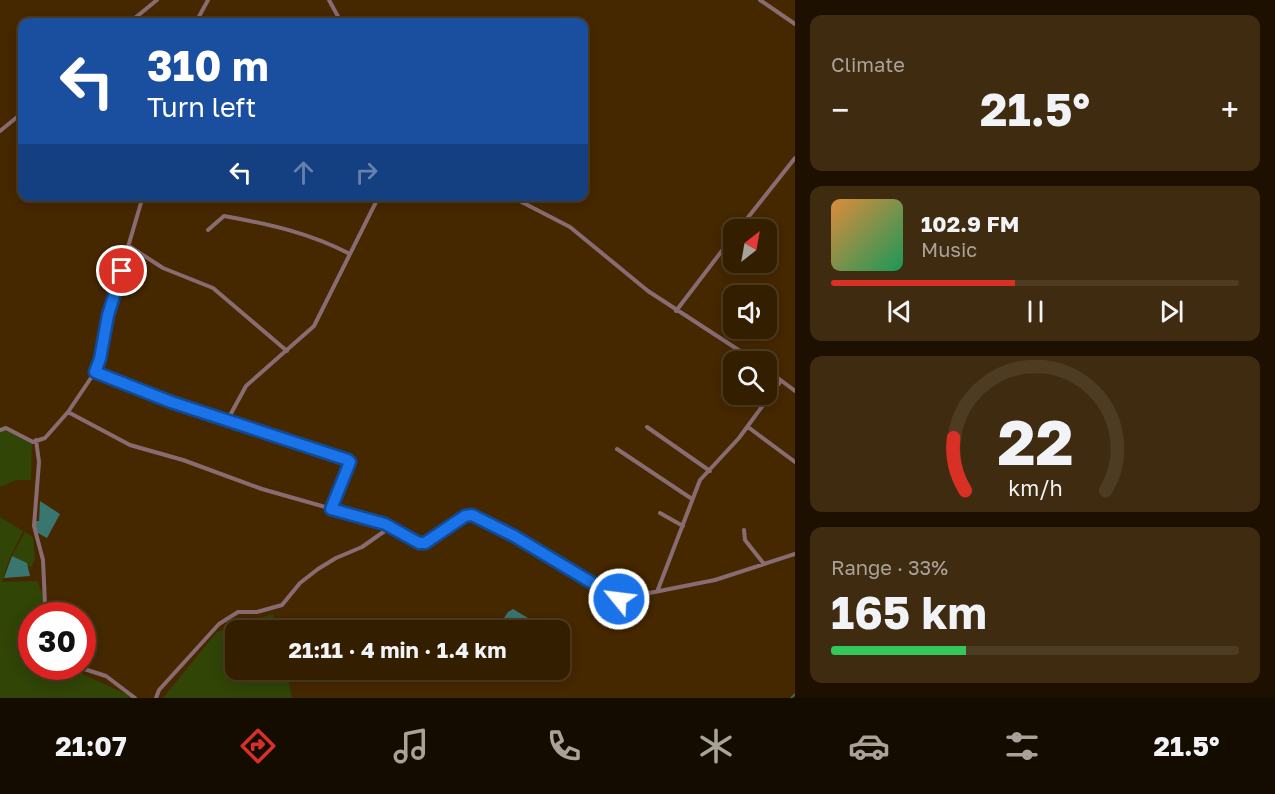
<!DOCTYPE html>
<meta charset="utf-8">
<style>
:root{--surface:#341e00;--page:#3f2b0f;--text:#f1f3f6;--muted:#a9a299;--line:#4e3c22;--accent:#d93025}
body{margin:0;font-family:"Golos Text",sans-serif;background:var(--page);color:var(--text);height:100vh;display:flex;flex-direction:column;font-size:22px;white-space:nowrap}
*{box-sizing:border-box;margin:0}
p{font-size:20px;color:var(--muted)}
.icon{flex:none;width:33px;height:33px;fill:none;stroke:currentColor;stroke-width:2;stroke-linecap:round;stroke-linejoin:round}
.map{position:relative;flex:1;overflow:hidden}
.sheet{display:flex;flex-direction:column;gap:15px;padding:15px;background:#1d1000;width:480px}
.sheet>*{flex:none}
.guide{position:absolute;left:18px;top:18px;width:570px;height:183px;border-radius:12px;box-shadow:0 3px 15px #0003,0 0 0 2px var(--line);background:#1a4fa0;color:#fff;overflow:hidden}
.needle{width:39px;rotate:31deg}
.controls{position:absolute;left:723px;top:219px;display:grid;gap:12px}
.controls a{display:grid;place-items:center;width:54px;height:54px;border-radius:12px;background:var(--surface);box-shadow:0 3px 15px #0003,0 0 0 2px var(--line);font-size:30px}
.speed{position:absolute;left:18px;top:602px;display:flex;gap:12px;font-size:30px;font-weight:700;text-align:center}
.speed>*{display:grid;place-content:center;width:78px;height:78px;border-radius:50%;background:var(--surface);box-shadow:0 3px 15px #0003,0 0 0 2px var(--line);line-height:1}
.speed .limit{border:9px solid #d22;background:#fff;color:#111}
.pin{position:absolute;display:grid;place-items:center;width:51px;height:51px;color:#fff;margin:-26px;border:3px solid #fff;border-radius:50%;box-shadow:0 2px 6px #0007}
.me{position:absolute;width:66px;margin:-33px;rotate:299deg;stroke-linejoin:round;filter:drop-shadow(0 0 4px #0008)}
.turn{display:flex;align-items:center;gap:21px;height:126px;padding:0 30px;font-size:27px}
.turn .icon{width:78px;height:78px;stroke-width:2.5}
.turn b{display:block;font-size:42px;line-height:51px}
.lanes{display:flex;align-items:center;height:57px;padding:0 30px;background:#0003;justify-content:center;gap:30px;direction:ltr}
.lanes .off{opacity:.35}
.big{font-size:45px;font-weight:700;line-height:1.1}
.sheet .tile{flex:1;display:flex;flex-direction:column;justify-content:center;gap:9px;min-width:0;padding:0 21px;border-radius:12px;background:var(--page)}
.sheet .dial{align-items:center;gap:0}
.dial svg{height:156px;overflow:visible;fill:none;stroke:var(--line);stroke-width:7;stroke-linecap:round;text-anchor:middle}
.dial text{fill:var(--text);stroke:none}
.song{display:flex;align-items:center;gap:18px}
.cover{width:72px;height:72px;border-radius:9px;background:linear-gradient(135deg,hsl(30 70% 55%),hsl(150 70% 35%))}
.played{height:6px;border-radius:3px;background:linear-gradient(90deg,var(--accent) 45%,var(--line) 45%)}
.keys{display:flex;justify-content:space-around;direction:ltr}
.heat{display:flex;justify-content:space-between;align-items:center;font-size:33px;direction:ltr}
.charge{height:9px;border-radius:4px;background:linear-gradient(90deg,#34c759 33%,var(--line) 0)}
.trip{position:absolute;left:225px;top:620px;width:345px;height:60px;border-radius:12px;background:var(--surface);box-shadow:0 3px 15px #0003,0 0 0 2px var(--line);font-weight:700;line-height:60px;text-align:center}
.tab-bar{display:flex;height:96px;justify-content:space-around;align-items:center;background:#150c00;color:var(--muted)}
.tab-bar .icon{width:42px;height:42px}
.tab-bar .selected{color:var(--accent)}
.tab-bar b{font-size:27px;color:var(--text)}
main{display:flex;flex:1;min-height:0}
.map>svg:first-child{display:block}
</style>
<main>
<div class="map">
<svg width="795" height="698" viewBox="0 0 795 698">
<rect width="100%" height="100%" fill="#462800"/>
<path fill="#314507" d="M 6,428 L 32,442 L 31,480 L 16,480 L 0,487 L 0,430 Z
M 0,517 L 23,531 L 10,557 L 2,582 L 37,581 L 51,615 L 32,615 L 32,666 L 71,666 L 73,670 L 135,698 L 0,698 Z
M 25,532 L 33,537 L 35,560 L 31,567 L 12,556 Z
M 273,614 L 277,630 L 236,630 L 236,669 L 286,669 L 292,698 L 163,698 L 217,632 Z"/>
<path fill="#397670" d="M 40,501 L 60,514 L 47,538 L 36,532 L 35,521 L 39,521 Z
M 12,556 L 27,563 L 30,576 L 4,578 Z
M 513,609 L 538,624 L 543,630 L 496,630 L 508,612 Z"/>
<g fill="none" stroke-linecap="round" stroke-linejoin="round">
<path stroke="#397670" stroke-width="1.5" d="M 791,698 L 795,694"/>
<path stroke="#896c71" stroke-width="4" d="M 329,0 L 341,22
M 760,0 L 795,24
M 130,22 L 157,0
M 196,22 L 208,0
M 0,131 L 22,113
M 510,196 L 570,227 L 648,291 L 757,362
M 208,230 L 224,216 C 269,224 310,233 350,254
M 738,230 L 795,158
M 129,246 L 163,268 L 213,288 L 287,351
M 676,311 L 734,235
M 766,369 L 795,391
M 95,372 L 171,402 L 348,460 L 350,462 L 331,509
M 68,412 L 130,445 L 183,460 L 262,489 L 385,524 L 419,543 L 425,543 L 465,516 L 472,515 L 514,536 L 619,599 L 715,580 L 795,554
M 228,419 L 246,386 L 314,326 L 379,196
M 647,427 L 710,471
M 748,427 L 795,462
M 0,430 L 6,428 L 33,442 L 45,438 L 68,412 L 95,372 L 100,359 L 108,315 L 143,196
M 36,440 L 39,462 L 34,526 L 43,560 L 45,604 L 49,615
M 617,449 L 692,499
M 660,513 L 683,526
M 744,530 L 745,540 L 764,564
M 657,592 L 700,480 L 739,438 L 780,382
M 75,666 L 106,676 L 135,698
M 156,698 L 159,690 L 219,624 L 238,612 L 257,612 L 282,605 L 300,583 L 318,569 L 336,558 L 362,547 L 389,528"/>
</g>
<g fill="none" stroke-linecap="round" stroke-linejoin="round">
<defs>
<path id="route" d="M 122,271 L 108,315 L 100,359 L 95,372 L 171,402 L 348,460 L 350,462 L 331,509 L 385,524 L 419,543 L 425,543 L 465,516 L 472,515 L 514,536 L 619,599"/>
</defs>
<use href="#route" stroke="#114b97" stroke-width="15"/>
<use href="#route" stroke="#1a73e8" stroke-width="10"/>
</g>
</svg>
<div class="controls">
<a><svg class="needle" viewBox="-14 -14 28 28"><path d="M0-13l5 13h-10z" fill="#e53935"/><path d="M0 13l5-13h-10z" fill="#a9a299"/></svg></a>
<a><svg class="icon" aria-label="sound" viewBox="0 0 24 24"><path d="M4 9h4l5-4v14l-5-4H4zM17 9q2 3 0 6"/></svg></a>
<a><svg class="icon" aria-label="search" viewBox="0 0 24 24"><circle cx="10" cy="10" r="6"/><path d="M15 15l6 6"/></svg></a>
</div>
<div class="speed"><div class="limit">30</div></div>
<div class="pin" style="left:122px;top:271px;background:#d93025"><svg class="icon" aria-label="arrive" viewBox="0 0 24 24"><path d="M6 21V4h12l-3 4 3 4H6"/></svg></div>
<svg class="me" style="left:619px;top:599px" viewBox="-20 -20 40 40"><circle r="17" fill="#1a73e8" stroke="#fff" stroke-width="3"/><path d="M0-11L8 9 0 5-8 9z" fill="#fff"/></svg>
<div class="trip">21:11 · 4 min · 1.4 km</div>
<div class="guide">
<div class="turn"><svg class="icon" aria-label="left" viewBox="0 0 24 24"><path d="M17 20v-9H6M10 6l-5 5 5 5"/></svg><div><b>310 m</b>Turn left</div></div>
<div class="lanes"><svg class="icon" aria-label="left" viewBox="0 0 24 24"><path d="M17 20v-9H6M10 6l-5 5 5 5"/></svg><svg class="icon off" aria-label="ahead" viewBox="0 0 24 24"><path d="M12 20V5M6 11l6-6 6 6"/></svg><svg class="icon off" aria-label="right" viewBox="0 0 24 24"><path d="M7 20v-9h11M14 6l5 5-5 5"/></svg></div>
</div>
</div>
<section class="sheet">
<div class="tile"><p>Climate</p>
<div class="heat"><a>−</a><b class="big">21.5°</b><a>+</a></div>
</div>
<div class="tile">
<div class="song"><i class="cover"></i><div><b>102.9 FM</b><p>Music</p></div></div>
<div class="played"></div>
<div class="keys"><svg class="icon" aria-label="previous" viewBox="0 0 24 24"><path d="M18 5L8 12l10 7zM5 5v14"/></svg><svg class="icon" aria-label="pause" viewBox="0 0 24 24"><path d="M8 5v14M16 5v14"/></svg><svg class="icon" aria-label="next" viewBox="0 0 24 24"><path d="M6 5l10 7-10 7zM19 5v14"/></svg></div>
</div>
<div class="tile dial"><svg viewBox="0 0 100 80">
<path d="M14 69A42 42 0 1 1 86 69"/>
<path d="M14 69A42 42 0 0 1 8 42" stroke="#d93025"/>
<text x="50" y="56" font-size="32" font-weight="700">22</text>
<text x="50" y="72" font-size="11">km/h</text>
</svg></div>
<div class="tile"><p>Range · 33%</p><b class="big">165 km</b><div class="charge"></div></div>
</section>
</main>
<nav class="tab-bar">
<b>21:07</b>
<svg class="icon selected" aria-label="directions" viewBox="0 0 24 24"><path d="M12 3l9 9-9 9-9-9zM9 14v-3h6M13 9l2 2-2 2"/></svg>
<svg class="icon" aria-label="music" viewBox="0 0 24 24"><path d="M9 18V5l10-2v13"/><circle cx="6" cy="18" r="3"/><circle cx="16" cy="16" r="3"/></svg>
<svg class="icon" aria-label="phone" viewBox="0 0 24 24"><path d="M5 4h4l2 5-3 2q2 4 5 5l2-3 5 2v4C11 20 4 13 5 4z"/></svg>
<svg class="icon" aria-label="climate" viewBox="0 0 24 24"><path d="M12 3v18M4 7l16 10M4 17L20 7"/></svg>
<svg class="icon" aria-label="car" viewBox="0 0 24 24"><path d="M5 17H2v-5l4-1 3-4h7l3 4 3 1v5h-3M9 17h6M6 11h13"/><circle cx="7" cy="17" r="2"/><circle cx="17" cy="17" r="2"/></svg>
<svg class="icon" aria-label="filters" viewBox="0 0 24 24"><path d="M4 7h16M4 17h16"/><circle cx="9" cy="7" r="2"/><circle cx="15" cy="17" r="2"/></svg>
<b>21.5°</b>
</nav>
